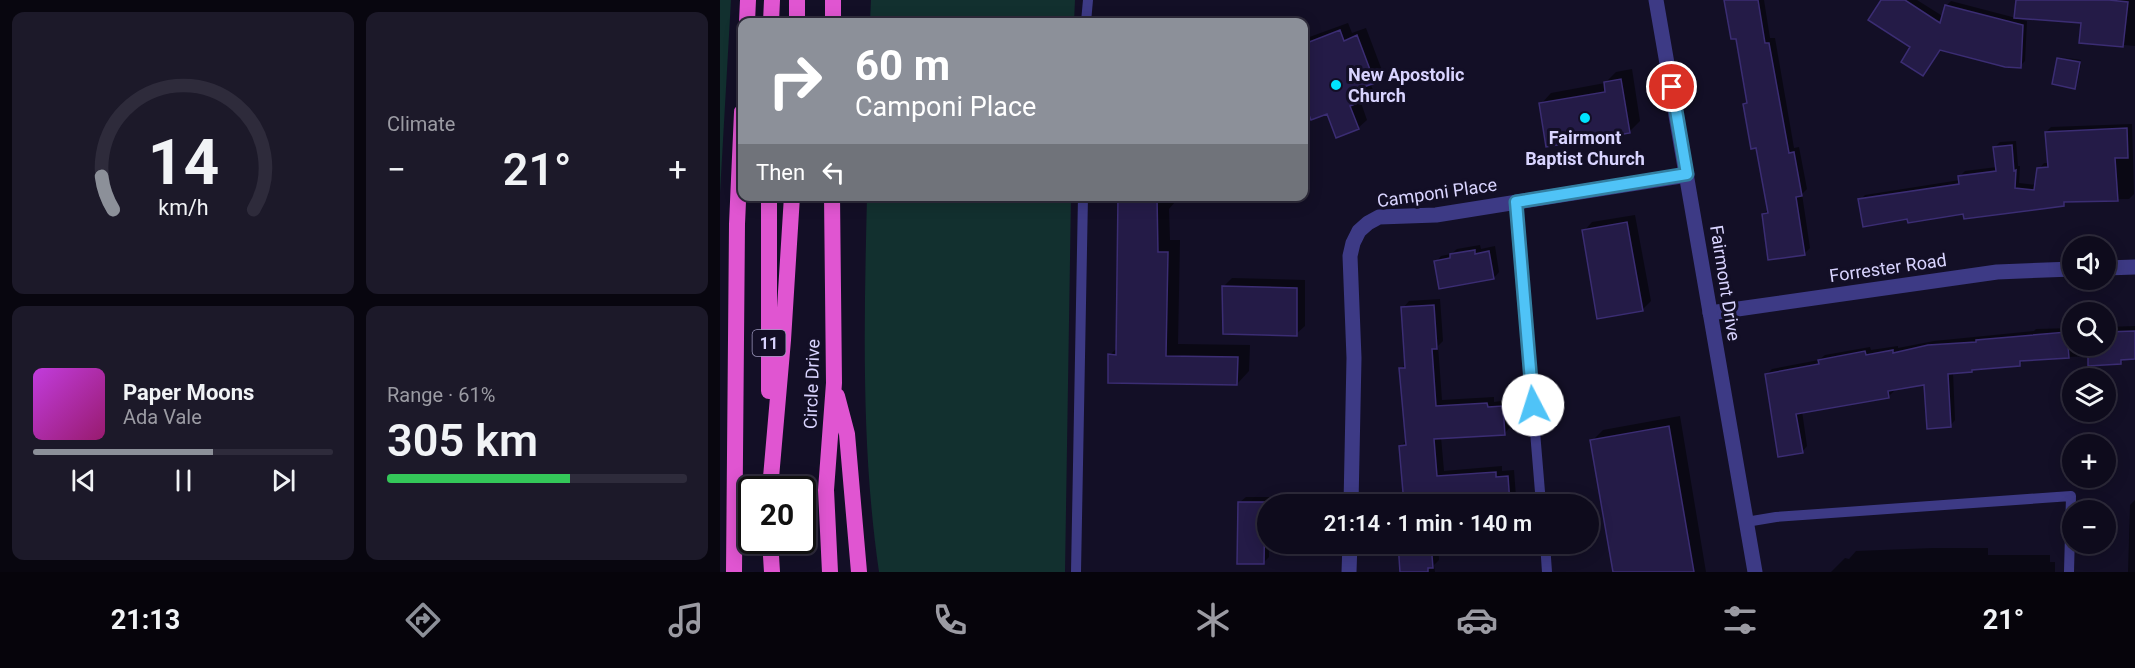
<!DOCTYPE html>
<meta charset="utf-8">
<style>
:root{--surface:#0e0b1c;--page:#1c1929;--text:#f1f3f6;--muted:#9b9ba3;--line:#2e2b3b;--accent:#8c9099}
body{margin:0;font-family:Roboto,sans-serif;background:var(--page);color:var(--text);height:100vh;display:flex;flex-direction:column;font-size:22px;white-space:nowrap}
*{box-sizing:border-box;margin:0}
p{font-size:20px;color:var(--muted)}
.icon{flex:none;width:33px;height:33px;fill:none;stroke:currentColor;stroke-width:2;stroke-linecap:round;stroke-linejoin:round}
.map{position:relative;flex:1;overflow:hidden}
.panel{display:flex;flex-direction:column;gap:12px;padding:12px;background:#08060f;width:720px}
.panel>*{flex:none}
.guide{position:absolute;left:18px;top:18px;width:570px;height:183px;border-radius:12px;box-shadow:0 3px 15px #0003,0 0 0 2px var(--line);background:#8c9099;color:#fff;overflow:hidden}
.buttons{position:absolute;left:1342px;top:236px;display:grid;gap:12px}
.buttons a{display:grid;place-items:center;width:54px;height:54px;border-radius:50%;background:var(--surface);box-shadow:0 3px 15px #0003,0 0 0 2px var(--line);font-size:30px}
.speed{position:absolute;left:18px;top:476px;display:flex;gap:12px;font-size:30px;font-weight:700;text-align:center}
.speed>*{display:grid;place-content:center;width:78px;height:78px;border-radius:50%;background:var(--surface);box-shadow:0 3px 15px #0003,0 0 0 2px var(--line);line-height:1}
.speed .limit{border:3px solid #111;border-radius:9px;background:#fff;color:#111}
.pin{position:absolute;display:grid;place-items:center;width:51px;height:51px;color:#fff;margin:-26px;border:3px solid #fff;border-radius:50%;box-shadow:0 2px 6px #0007}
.me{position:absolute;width:66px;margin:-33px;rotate:355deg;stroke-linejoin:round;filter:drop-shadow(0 0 4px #0008)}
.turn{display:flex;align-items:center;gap:21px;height:126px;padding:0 18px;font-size:27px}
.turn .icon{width:78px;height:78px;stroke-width:2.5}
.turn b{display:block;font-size:42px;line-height:51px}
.then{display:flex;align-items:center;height:57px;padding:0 18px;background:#0003;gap:12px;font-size:22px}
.big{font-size:45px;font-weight:600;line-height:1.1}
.panel .card{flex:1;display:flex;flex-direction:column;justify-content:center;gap:9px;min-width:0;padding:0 21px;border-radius:12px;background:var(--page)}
.panel .dial{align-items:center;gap:0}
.dial svg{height:156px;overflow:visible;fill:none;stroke:var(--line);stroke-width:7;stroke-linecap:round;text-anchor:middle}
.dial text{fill:var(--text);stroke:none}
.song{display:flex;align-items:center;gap:18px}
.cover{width:72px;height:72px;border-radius:9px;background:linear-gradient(135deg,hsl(290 70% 55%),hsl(320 70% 35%))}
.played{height:6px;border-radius:3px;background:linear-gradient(90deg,var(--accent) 60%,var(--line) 60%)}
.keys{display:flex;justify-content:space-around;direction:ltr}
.heat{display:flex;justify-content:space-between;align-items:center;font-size:33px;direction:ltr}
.charge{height:9px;border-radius:4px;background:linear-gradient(90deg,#34c759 61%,var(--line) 0)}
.panel .tiles{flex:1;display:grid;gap:12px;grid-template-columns:repeat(2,1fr)}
.trip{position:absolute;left:537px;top:494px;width:342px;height:60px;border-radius:30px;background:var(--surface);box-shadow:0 3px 15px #0003,0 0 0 2px var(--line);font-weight:600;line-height:60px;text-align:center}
.dock{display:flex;height:96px;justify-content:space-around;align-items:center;background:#06040b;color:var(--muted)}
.dock .icon{width:42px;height:42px}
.dock .active{color:var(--accent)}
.dock b{font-size:27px;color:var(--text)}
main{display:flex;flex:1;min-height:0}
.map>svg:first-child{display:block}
</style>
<main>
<section class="panel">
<div class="tiles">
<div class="card dial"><svg viewBox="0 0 100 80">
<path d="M14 69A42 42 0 1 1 86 69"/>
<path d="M14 69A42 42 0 0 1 8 52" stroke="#8c9099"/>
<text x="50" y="56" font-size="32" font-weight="700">14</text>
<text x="50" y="72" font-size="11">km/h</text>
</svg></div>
<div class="card"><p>Climate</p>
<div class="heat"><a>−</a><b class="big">21°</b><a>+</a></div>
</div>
<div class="card">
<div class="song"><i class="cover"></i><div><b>Paper Moons</b><p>Ada Vale</p></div></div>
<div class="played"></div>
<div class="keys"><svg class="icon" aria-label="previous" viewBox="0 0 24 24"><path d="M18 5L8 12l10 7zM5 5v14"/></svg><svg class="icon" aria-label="pause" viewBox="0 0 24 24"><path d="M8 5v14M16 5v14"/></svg><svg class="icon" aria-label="next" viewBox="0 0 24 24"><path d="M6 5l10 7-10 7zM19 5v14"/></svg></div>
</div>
<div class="card"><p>Range · 61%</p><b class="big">305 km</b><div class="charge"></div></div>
</div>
</section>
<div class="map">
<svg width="1415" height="572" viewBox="0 0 1415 572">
<rect width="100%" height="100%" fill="#130f26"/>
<path fill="#12302f" d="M 0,0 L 11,0 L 0,193 Z
M 151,0 L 355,0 L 354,22 L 150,22 Z
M 147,197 L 351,197 L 345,572 L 159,572 C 141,448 144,322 147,197 Z"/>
<path fill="#0007" d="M 1006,0 L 1044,0 L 1050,38 L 1055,38 L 1074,148 L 1079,147 L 1087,189 L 1082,194 L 1090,248 L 1084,254 L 1043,214 L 1049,209 L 1038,146 L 1025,104 L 1028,101 L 1017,37 Z
M 1162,0 L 1197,0 L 1224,17 L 1226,6 L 1231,1 L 1296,18 L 1297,0 L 1415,0 L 1415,46 L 1360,41 L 1362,21 L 1300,17 L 1299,19 L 1307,21 L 1305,61 L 1300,66 L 1221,48 L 1203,74 L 1192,46 Z
M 628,23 L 632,33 L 646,28 L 663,73 L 650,83 L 653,90 L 640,100 L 647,120 L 638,128 L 608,113 L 587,107 L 584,108 L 584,39 Z
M 1340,57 L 1361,60 L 1361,61 Z
M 1338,60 L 1361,64 L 1357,84 L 1355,87 Z
M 912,69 L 920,121 L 909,132 L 821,104 L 831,93 L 885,83 L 896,72 Z
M 1412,124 L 1414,194 L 1409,199 L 1348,200 L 1343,205 L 1188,217 L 1140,200 L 1145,195 L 1240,180 L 1240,176 L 1245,171 L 1277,167 L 1275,147 L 1280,142 L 1296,141 L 1298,166 L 1300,166 L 1299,183 L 1316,185 L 1319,169 L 1324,163 L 1329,163 L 1326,132 L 1331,127 Z
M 400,196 L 460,196 L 449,209 L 450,240 L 460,240 L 458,344 L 530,345 L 529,371 L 517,384 L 390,355 L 398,347 Z
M 915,215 L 931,301 L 922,310 L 864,231 L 872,222 Z
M 760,245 L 761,249 L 775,246 L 779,272 L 774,278 L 716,262 L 721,256 L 731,254 L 737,249 Z
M 512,278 L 585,280 L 585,326 L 576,334 L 504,286 Z
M 720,299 L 723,341 L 718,346 L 722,400 L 774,397 L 774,402 L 789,400 L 791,426 L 785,433 L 721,437 L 724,471 L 782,466 L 782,471 L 794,470 L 796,497 L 789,503 L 685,504 L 681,446 L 687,440 L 681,369 L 686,363 L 683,308 L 689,301 Z
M 1415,326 L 1415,357 L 1406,358 L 1401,363 L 1369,356 L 1305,359 L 1299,365 L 1255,368 L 1252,371 L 1233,372 L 1235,420 L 1230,426 L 1206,383 L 1174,388 L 1174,391 L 1169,396 L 1082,411 L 1087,446 L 1082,452 L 1047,374 L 1052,369 L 1099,360 L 1105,355 L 1150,347 L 1151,350 L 1178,346 L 1178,348 L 1214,341 L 1314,331 L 1316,329 L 1353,328 L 1353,345 L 1386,345 L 1386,327 Z
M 960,416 L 986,572 L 894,572 L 872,441 L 883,430 Z
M 526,497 L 550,497 L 550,504 L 548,504 L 549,557 L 543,563 L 520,502 Z
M 1415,500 L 1415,572 L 1408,572 L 1410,505 Z
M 679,543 L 718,543 L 719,560 L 714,565 L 715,572 L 681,572 Z
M 1213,548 L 1268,548 L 1268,555 L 1330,555 L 1330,562 L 1335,562 L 1335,572 L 1111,572 L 1125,558 L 1129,559 L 1136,551 Z"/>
<path fill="#241b47" stroke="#3b2d73" stroke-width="1.5" d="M 1004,0 L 1038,0 L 1045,43 L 1049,43 L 1069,153 L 1074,152 L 1082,196 L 1076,197 L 1085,255 L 1048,260 L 1042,214 L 1048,213 L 1036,148 L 1031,149 L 1023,104 L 1027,103 L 1016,39 L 1011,39 Z
M 1161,0 L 1185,0 L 1220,23 L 1225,5 L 1303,25 L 1301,68 L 1285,67 L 1220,50 L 1203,76 L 1181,62 L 1190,47 L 1148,20 Z
M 1296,0 L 1389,0 L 1408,2 L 1403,47 L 1359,43 L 1361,23 L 1294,18 Z
M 620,30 L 624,41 L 637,35 L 655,83 L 641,88 L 645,100 L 630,106 L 639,129 L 616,138 L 607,114 L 591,120 L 584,102 L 584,44 Z
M 1337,58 L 1360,62 L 1355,89 L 1332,84 Z
M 901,79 L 910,133 L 826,147 L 819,103 L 885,92 L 884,82 Z
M 1407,128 L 1408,158 L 1395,158 L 1398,201 L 1344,202 L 1344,206 L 1244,219 L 1243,214 L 1188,223 L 1187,219 L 1143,227 L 1138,199 L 1239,184 L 1238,176 L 1276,171 L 1273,147 L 1292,145 L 1294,171 L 1296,170 L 1295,188 L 1314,190 L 1317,168 L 1328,167 L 1325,132 Z
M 398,196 L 437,196 L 438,252 L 448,252 L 446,356 L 518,357 L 517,385 L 388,383 L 388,354 L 396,355 Z
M 907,222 L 923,311 L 877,319 L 862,230 Z
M 755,250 L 755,254 L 769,251 L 774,279 L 719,289 L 714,261 L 730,258 L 730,254 Z
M 502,286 L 577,288 L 577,336 L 503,334 Z
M 714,305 L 717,349 L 712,349 L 716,406 L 767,403 L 768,407 L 783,406 L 785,435 L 714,439 L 717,476 L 776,472 L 776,477 L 788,476 L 790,504 L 684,504 L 679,446 L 686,445 L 679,368 L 685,368 L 681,307 Z
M 1415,331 L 1415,359 L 1401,360 L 1401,364 L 1368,366 L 1368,345 L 1386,345 L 1386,332 Z
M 1347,332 L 1349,358 L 1300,361 L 1300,366 L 1252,370 L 1252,372 L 1228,374 L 1231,427 L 1207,429 L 1204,385 L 1168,391 L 1169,398 L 1076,414 L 1083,453 L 1058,457 L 1045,374 L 1099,364 L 1098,360 L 1145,351 L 1146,355 L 1173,350 L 1173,353 L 1208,345 L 1256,342 L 1256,340 Z
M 949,426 L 974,572 L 893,572 L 870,440 Z
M 518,502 L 545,502 L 544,564 L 517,564 Z
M 678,543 L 711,543 L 713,568 L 708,568 L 708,572 L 680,572 Z"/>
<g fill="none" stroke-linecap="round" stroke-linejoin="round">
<path stroke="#3d3a85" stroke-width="10" d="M 366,22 L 368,0
M 796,202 L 821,504
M 1026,522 L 1056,517 L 1351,496 L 1349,572
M 825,543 L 827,572
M 356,572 L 363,196"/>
<path stroke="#3d3a85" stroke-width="15" d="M 1386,268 L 1415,267
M 990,313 L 1277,272 L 1353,269
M 631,504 L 634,358 L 630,256 L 633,243 L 639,231 L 648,223 L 659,217 L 716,215 L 967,175
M 629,572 L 630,543"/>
<path stroke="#3d3a85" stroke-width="15" d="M 936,0 L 1035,572"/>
<path stroke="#e055d1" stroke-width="16" d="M 27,22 L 28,0
M 51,22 L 52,0
M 77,22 L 77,0
M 113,22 L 113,0
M 49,196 L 49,391
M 117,396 L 127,434 L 139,572
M 50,489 L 63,340 L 72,196
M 50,540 L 52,572
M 14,572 L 17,224 L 22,112
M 110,572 L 106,490 L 114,383 L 112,196"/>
</g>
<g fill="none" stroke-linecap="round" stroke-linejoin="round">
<defs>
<path id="route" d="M 813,405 L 796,202 L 967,174 L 952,87"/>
</defs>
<use href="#route" stroke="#337fa1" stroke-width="15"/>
<use href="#route" stroke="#4fc3f7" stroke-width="10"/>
</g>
<g fill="#00e5ff" stroke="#130f26" stroke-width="2">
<circle cx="616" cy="85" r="6"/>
<circle cx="865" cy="118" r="6"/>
</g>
<g text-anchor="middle" stroke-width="6" stroke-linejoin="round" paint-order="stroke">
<rect fill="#130f26" stroke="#9e99be" stroke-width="1.5" x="32.5" y="330" width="33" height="26" rx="4.5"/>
<g font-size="16" font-weight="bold" fill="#d9d4ff">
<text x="49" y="349">11</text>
</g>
<g font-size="18" font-weight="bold" fill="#d9d4ff" stroke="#130f26" text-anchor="start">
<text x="628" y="81">New Apostolic<tspan x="628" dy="21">Church</tspan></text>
<text x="865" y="144" text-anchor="middle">Fairmont<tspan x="865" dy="21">Baptist Church</tspan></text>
</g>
<g font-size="18" fill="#d9d4ff" stroke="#130f26">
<text transform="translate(717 193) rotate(-8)" y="6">Camponi Place</text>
<text transform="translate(1168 268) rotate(-8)" y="6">Forrester Road</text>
<text transform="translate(1005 283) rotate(81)" y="6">Fairmont Drive</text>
<text transform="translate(92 384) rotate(-88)" y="6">Circle Drive</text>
</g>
</g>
</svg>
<div class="buttons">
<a><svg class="icon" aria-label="sound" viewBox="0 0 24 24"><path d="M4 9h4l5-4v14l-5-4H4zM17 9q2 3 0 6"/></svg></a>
<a><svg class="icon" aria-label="search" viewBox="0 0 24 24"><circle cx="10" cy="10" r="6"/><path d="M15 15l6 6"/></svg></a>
<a><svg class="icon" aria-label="layers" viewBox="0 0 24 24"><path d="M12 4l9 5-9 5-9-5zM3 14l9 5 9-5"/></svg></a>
<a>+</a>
<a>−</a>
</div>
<div class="speed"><div class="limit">20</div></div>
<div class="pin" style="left:952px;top:87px;background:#d93025"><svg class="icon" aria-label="arrive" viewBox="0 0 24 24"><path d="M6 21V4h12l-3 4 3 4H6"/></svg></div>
<svg class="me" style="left:813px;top:405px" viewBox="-20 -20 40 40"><circle r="19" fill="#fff"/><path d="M0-13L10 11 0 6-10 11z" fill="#4fc3f7"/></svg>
<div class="trip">21:14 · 1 min · 140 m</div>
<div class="guide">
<div class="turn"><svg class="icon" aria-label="right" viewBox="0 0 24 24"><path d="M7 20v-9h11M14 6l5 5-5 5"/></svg><div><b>60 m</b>Camponi Place</div></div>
<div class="then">Then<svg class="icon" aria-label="left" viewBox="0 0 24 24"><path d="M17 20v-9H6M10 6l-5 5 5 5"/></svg></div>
</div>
</div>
</main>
<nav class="dock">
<b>21:13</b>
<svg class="icon active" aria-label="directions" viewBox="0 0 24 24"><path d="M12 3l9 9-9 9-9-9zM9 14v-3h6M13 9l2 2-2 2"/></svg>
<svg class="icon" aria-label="music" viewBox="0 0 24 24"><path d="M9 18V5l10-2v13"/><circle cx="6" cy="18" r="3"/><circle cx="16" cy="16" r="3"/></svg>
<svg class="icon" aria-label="phone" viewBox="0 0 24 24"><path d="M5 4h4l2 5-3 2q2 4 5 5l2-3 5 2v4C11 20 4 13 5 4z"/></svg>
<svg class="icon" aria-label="climate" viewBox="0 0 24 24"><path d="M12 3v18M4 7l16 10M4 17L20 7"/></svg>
<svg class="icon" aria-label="car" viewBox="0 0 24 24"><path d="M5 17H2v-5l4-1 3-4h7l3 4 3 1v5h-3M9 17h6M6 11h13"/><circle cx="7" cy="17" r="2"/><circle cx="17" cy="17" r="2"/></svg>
<svg class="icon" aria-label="filters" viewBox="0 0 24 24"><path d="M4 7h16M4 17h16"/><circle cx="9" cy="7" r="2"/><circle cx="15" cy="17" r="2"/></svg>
<b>21°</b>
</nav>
